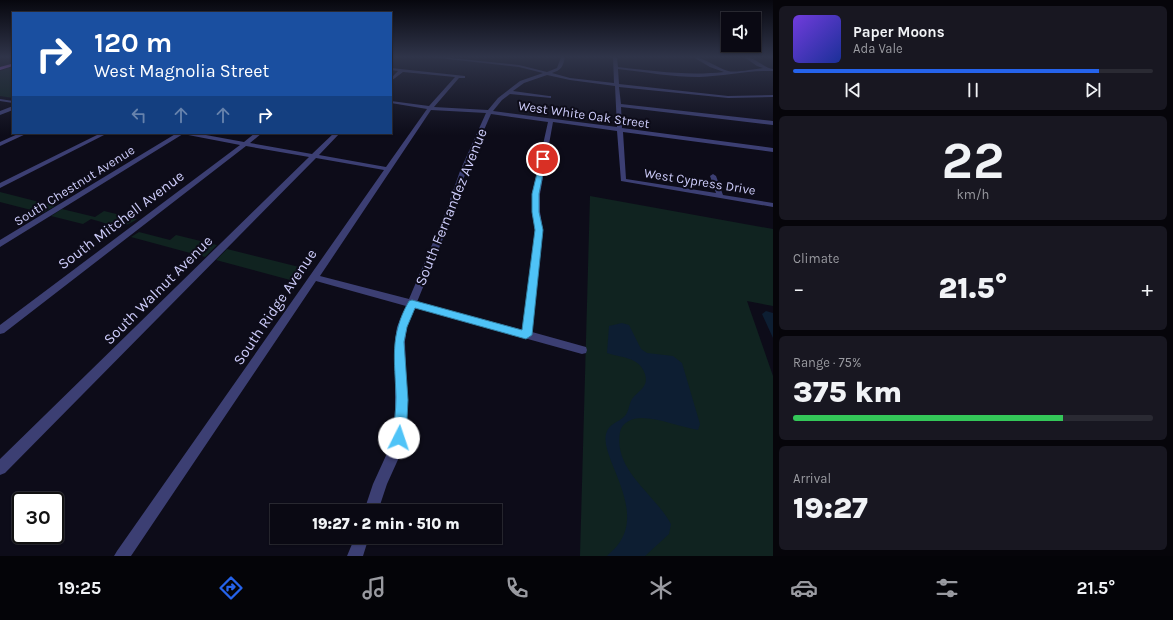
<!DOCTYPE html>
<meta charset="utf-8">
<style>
:root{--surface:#0a0913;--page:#181721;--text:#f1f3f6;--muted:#999aa0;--line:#2a2a33;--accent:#2563eb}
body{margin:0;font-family:Karla,sans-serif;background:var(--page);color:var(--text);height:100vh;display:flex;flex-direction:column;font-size:15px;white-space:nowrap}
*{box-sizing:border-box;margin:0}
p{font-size:13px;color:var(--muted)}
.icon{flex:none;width:22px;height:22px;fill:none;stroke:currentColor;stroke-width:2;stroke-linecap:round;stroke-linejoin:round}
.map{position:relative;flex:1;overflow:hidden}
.details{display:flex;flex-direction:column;gap:6px;padding:6px;background:#06050a;width:400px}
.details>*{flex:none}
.guide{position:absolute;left:12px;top:12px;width:380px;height:122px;border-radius:0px;box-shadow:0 1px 3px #0004,0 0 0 1px var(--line);background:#1a4fa0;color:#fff;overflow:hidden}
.controls{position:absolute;left:721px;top:12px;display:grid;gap:8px}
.controls a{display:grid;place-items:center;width:40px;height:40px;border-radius:0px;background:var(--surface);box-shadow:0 1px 3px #0004,0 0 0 1px var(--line);font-size:20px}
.speed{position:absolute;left:12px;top:492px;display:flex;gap:8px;font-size:20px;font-weight:700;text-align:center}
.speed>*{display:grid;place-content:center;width:52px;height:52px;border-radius:50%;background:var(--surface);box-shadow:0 1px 3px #0004,0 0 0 1px var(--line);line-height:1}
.speed .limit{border:2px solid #111;border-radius:6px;background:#fff;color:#111}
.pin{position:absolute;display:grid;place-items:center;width:34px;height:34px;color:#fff;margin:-17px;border:2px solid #fff;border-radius:50%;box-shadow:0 1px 4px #0007}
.me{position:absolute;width:44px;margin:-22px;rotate:4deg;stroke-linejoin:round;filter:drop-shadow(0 0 3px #0008)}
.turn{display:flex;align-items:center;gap:14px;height:84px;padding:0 16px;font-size:18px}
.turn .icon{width:52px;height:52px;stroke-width:2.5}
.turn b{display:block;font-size:28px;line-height:34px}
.lanes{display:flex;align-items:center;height:38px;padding:0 16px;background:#0003;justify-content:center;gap:20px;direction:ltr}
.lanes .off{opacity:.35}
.big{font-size:30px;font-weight:800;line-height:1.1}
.details .card{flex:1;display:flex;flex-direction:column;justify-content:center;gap:6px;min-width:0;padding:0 14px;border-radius:6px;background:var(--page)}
.details .dial{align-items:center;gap:0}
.dial b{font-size:52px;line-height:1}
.song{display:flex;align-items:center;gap:12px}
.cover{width:48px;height:48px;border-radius:6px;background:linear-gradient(135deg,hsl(260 70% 55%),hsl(230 70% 35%))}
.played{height:4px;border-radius:2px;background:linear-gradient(90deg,var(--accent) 85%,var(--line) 85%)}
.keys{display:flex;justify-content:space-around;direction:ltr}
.heat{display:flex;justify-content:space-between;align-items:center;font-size:22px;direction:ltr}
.charge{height:6px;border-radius:3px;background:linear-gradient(90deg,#34c759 75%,var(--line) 0)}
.trip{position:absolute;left:270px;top:504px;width:232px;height:40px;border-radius:0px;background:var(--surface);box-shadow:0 1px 3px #0004,0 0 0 1px var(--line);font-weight:800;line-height:40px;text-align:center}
.dock{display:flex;height:64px;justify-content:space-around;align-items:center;background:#040408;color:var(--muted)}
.dock .icon{width:28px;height:28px}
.dock .selected{color:var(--accent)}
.dock b{font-size:18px;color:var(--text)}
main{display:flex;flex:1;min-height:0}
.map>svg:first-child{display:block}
</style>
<main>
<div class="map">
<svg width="773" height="556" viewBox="0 0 773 556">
<rect width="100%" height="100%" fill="#0d0c19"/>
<path fill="#102320" d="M 13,67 L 13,98 L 0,96 L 0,71 Z
M 0,192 L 55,206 L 43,213 L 39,212 L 0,202 Z
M 590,196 L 773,229 L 773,306 L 747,301 L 773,376 L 773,556 L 580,556 Z
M 62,209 L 95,217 L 104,211 L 137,219 C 121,231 110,224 91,219 L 83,224 L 51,216 Z
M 139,232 L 170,240 L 176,235 L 217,245 L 205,257 L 131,237 Z
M 227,249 L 311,270 L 300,272 L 294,281 L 216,260 Z"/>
<path fill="#0d1e32" d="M 766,311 L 773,313 L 773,338 L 762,314 Z
M 622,323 L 629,325 L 641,349 L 647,353 L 673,356 L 682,363 L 700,424 L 698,430 C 680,427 660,418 641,418 C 633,418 622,422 620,432 C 613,470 655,494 671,524 L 669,534 L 645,556 L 607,556 C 612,551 618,546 621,540 C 636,516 620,484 611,461 C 608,452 604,443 606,434 C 609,423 618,423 625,416 C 629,411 629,404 632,399 C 639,390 649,387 645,374 C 639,356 620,358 607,353 L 609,326 Z"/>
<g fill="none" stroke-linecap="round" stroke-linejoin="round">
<path fill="#3c3f73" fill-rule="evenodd" d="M 430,57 L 441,57 L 519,65 L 547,72 L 557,68 L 561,57 L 565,57 C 563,67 561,70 552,73 L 570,78 L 614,83 L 613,57 L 617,57 L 618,67 C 653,71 688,76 724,72 L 710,67 L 693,57 C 704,57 717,68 728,71 C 736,73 754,69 763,68 L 757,66 L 744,57 C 754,56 764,68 773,69 L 773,71 C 748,70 724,76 699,77 C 672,77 645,72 618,69 L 619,84 L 728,96 L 773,95 L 773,97 L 728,98 L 619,87 L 621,104 L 773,121 L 773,125 L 621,107 L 622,128 L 773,148 L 773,152 L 623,132 L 626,179 L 716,193 L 710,176 L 713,174 L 716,176 L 723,195 L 773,203 L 773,207 L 621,181 L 617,131 L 553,122 L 540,194 L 540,212 L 543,230 L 532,332 L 586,347 L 587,350 L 586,353 L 582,354 L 415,308 L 407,327 L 405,341 L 407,410 L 405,437 L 401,453 L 387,484 L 378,511 L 364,511 L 373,484 L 389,449 L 393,437 L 395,410 L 395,341 L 397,327 L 406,306 L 316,281 L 131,556 L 114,556 L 117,551 L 384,170 L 316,158 L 5,473 L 0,475 L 0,459 L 309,157 L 246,146 L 4,333 L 0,334 L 0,325 L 240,145 L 183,134 L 0,247 L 0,240 L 177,133 L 195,133 L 244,142 L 255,133 L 262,133 L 250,143 L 312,154 L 334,133 L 340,133 L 319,155 L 386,167 L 427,109 L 391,103 L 391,101 L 429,106 L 455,77 L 403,72 L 391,81 L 391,78 L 398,71 L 391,70 L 391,68 L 465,76 L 465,78 L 459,78 L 434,107 L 488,110 L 498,98 L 520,81 L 543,73 L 519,67 ZM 547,75 L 570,80 L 615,86 L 617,127 L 493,111 L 502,100 L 510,94 L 551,98 L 551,96 L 549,96 L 513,91 L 524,83 ZM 431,110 L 486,113 L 460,171 L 445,214 L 409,299 L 320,276 ZM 491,114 L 548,122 L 532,194 L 532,212 L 535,230 L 523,330 L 417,302 L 453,214 L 466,171 Z
M 0,99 L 13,101 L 13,103 L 0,101 Z
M 13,106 L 13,110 L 0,115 L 0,111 Z
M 20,133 L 28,133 L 0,146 L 0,142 Z
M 101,133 L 108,133 L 0,188 L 0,183 Z
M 355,537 L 369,537 L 363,556 L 347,556 Z"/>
<path fill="#aa5eed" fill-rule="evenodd" d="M 11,64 L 13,64 L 13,66 L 0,70 L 0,67 Z"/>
</g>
<linearGradient id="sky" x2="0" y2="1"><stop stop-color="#07070e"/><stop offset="0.42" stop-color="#2f3449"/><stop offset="1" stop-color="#2f3449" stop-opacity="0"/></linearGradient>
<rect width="773" height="135" fill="url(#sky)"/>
<path fill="#4fc3f7" stroke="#337fa1" d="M 541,157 L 546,159 L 539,194 L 539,212 L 543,230 L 532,335 L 526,339 L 415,308 L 407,327 L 404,342 L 408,400 L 406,438 L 404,442 L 399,444 L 395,442 L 393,438 C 394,424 396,411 396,397 C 395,360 389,336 409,301 L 412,300 L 522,330 L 535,230 L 532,212 L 532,194 Z"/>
<g text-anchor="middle" stroke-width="4" stroke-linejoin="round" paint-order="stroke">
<g font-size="13" fill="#cccbf9" stroke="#0d0c19">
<text transform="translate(584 114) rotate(8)" y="5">West White Oak Street</text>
<text transform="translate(700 181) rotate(9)" y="5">West Cypress Drive</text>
<text transform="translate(74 185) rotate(-32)" y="5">South Chestnut Avenue</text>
</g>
<g font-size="15" fill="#cccbf9" stroke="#0d0c19">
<text transform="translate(451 207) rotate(-68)" y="5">South Fernandez Avenue</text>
<text transform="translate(121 220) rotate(-37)" y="5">South Mitchell Avenue</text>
<text transform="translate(158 290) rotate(-45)" y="5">South Walnut Avenue</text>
<text transform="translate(275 307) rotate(-56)" y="5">South Ridge Avenue</text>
</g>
</g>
</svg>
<div class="controls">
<a><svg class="icon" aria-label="sound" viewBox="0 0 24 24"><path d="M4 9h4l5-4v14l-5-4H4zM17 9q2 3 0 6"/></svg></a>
</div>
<div class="speed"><div class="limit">30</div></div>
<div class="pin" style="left:543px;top:159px;background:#d93025"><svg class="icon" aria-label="arrive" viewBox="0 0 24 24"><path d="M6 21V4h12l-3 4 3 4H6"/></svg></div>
<svg class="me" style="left:399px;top:438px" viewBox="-20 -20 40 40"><circle r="19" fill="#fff"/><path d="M0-13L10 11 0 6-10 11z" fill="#4fc3f7"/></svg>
<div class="trip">19:27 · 2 min · 510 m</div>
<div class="guide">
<div class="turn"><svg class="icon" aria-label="right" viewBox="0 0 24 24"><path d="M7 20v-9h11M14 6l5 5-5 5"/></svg><div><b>120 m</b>West Magnolia Street</div></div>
<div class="lanes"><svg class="icon off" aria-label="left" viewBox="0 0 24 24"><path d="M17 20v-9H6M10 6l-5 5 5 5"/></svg><svg class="icon off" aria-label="ahead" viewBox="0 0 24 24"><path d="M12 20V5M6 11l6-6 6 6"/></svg><svg class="icon off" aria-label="ahead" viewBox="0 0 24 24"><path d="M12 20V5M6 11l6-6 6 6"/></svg><svg class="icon" aria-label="right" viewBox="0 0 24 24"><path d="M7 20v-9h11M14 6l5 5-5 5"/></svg></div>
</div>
</div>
<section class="details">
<div class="card">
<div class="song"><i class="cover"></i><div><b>Paper Moons</b><p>Ada Vale</p></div></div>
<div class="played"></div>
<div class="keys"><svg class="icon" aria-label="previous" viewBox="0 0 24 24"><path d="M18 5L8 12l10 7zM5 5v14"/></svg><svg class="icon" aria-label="pause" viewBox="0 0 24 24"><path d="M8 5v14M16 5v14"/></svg><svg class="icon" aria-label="next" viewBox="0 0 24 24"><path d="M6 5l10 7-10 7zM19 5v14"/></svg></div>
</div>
<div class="card dial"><b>22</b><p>km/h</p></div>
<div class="card"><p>Climate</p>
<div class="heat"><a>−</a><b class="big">21.5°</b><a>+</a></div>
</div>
<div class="card"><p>Range · 75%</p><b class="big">375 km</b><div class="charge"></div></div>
<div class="card"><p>Arrival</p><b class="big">19:27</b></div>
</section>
</main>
<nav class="dock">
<b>19:25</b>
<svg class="icon selected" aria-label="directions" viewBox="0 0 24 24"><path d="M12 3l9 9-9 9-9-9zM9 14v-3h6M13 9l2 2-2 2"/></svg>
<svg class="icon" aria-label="music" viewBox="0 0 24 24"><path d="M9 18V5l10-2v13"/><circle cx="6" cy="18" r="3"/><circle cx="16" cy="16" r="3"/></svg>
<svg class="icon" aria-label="phone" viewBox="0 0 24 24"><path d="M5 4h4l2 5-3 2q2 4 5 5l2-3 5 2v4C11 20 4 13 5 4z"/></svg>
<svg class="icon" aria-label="climate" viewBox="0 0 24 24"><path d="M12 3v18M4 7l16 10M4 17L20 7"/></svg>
<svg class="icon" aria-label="car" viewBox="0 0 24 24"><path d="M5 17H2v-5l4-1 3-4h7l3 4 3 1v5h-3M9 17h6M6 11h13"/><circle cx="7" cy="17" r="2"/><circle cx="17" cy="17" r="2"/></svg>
<svg class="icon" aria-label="filters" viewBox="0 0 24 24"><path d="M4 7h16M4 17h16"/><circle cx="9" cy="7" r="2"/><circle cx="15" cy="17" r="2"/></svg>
<b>21.5°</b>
</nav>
